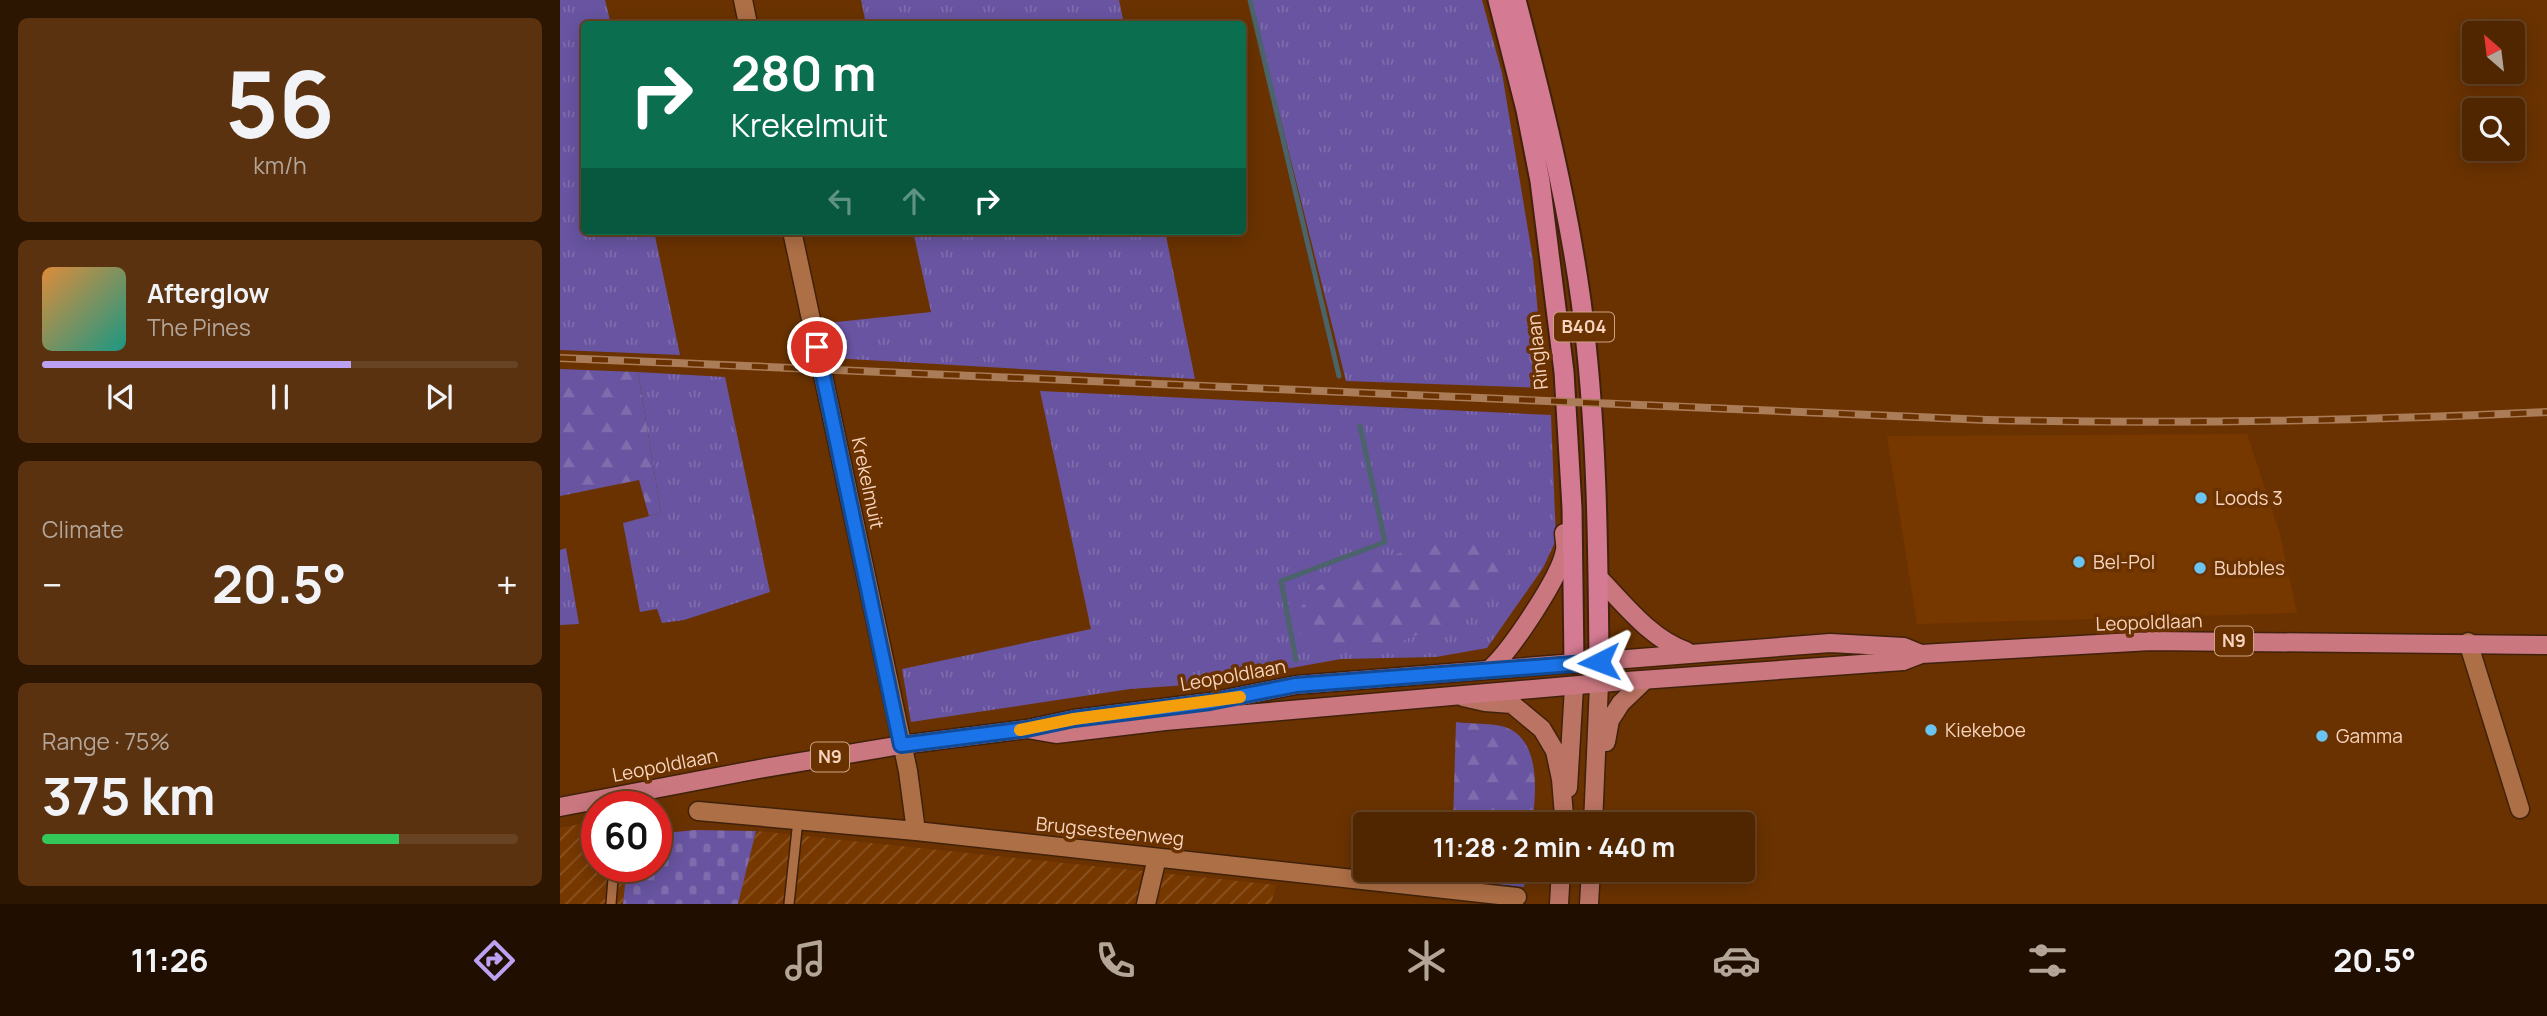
<!DOCTYPE html>
<meta charset="utf-8">
<style>
:root{--surface:#502601;--page:#5a3210;--text:#f1f3f6;--muted:#b4a599;--line:#674323;--accent:#bca0f2}
body{margin:0;font-family:Manrope,sans-serif;background:var(--page);color:var(--text);height:100vh;display:flex;flex-direction:column;font-size:26px;white-space:nowrap}
*{box-sizing:border-box;margin:0}
p{font-size:23px;color:var(--muted)}
.icon{flex:none;width:38px;height:38px;fill:none;stroke:currentColor;stroke-width:2;stroke-linecap:round;stroke-linejoin:round}
.map{position:relative;flex:1;overflow:hidden}
.panel{display:flex;flex-direction:column;gap:18px;padding:18px;background:#2c1501;width:560px}
.panel>*{flex:none}
.hud{position:absolute;left:21px;top:21px;width:665px;height:214px;border-radius:7px;box-shadow:0 4px 18px #0003,0 0 0 2px var(--line);background:#0b6e4f;color:#fff;overflow:hidden}
.needle{width:46px;rotate:332deg}
.controls{position:absolute;left:1902px;top:21px;display:grid;gap:14px}
.controls a{display:grid;place-items:center;width:63px;height:63px;border-radius:7px;background:var(--surface);box-shadow:0 4px 18px #0003,0 0 0 2px var(--line);font-size:35px}
.speed{position:absolute;left:21px;top:791px;display:flex;gap:14px;font-size:35px;font-weight:700;text-align:center}
.speed>*{display:grid;place-content:center;width:91px;height:91px;border-radius:50%;background:var(--surface);box-shadow:0 4px 18px #0003,0 0 0 2px var(--line);line-height:1}
.speed .limit{border:10px solid #d22;background:#fff;color:#111}
.pin{position:absolute;display:grid;place-items:center;width:60px;height:60px;color:#fff;margin:-30px;border:4px solid #fff;border-radius:50%;box-shadow:0 2px 7px #0007}
.me{position:absolute;width:77px;margin:-38px;rotate:267deg;stroke-linejoin:round;filter:drop-shadow(0 0 5px #0008)}
.turn{display:flex;align-items:center;gap:24px;height:147px;padding:0 35px;font-size:32px}
.turn .icon{width:91px;height:91px;stroke-width:2.5}
.turn b{display:block;font-size:49px;line-height:60px}
.lanes{display:flex;align-items:center;height:66px;padding:0 35px;background:#0003;justify-content:center;gap:35px;direction:ltr}
.lanes .off{opacity:.35}
.big{font-size:52px;font-weight:700;line-height:1.1}
.panel .tile{flex:1;display:flex;flex-direction:column;justify-content:center;gap:10px;min-width:0;padding:0 24px;border-radius:10px;background:var(--page)}
.panel .dial{align-items:center;gap:0}
.dial b{font-size:91px;line-height:1}
.song{display:flex;align-items:center;gap:21px}
.cover{width:84px;height:84px;border-radius:10px;background:linear-gradient(135deg,hsl(30 70% 55%),hsl(170 70% 35%))}
.played{height:7px;border-radius:4px;background:linear-gradient(90deg,var(--accent) 65%,var(--line) 65%)}
.keys{display:flex;justify-content:space-around;direction:ltr}
.heat{display:flex;justify-content:space-between;align-items:center;font-size:38px;direction:ltr}
.charge{height:10px;border-radius:5px;background:linear-gradient(90deg,#34c759 75%,var(--line) 0)}
.trip{position:absolute;left:793px;top:812px;width:402px;height:70px;border-radius:7px;background:var(--surface);box-shadow:0 4px 18px #0003,0 0 0 2px var(--line);font-weight:700;line-height:70px;text-align:center}
.dock{display:flex;height:112px;justify-content:space-around;align-items:center;background:#200f00;color:var(--muted)}
.dock .icon{width:49px;height:49px}
.dock .active{color:var(--accent)}
.dock b{font-size:32px;color:var(--text)}
main{display:flex;flex:1;min-height:0}
.map>svg:first-child{display:block}
</style>
<main>
<section class="panel">
<div class="tile dial"><b>56</b><p>km/h</p></div>
<div class="tile">
<div class="song"><i class="cover"></i><div><b>Afterglow</b><p>The Pines</p></div></div>
<div class="played"></div>
<div class="keys"><svg class="icon" aria-label="previous" viewBox="0 0 24 24"><path d="M18 5L8 12l10 7zM5 5v14"/></svg><svg class="icon" aria-label="pause" viewBox="0 0 24 24"><path d="M8 5v14M16 5v14"/></svg><svg class="icon" aria-label="next" viewBox="0 0 24 24"><path d="M6 5l10 7-10 7zM19 5v14"/></svg></div>
</div>
<div class="tile"><p>Climate</p>
<div class="heat"><a>−</a><b class="big">20.5°</b><a>+</a></div>
</div>
<div class="tile"><p>Range · 75%</p><b class="big">375 km</b><div class="charge"></div></div>
</section>
<div class="map">
<svg width="1987" height="904" viewBox="0 0 1987 904">
<defs>
<pattern id="industrial-furrows" width="10" height="10" patternUnits="userSpaceOnUse" patternTransform="scale(1.75)"><rect width="10" height="10" fill="#773800"/><path d="M-1 1l2-2M0 10L10 0M9 11l2-2" fill="none" stroke="#8b5423"/></pattern>
<pattern id="grass-tufts" width="24" height="20" patternUnits="userSpaceOnUse" patternTransform="scale(1.75)"><rect width="24" height="20" fill="#6854a1"/><path d="M3 7l-1-3M5 7V3M7 7l1-3M15 17l-1-3M17 17v-4M19 17l1-3" fill="none" stroke="#7e6cac"/></pattern>
<pattern id="forest-firs" width="22" height="20" patternUnits="userSpaceOnUse" patternTransform="scale(1.75)"><rect width="22" height="20" fill="#6854a1"/><path d="M5 1l3.5 6h-7zM16 11l3.5 6h-7z" fill="#7e6cac"/></pattern>
<pattern id="cemetery-stones" width="16" height="16" patternUnits="userSpaceOnUse" patternTransform="scale(1.75)"><rect width="16" height="16" fill="#6854a1"/><path d="M2 7V4a2 2 0 0 1 4 0v3zM10 15v-3a2 2 0 0 1 4 0v3z" fill="#7e6cac"/></pattern>
</defs>
<rect width="100%" height="100%" fill="#6a3201"/>
<path fill="#773800" d="M 1687,434 L 1720,534 L 1737,613 L 1357,624 L 1327,436 Z"/>
<path fill="url(#industrial-furrows)" d="M 30,822 L 37,825 L 37,866 L 67,866 L 63,904 L 0,904 L 0,828 Z
M 196,831 L 716,885 L 711,904 L 178,904 Z"/>
<path fill="url(#grass-tufts)" d="M 0,0 L 45,0 L 51,24 L 24,24 L 24,231 L 94,231 L 120,355 L 0,350 Z
M 301,0 L 559,0 L 564,24 L 306,24 Z
M 691,0 L 922,0 L 942,73 L 973,260 L 985,388 L 786,381 Z
M 353,231 L 605,231 L 635,379 L 272,358 L 267,323 L 371,312 Z
M 78,372 L 165,377 L 210,592 L 124,620 L 102,623 L 97,609 L 80,612 L 63,523 L 101,513 Z
M 480,391 L 991,415 L 996,540 L 983,568 L 927,648 L 876,657 L 781,659 L 641,684 L 570,689 L 351,722 L 342,669 L 531,629 Z
M 6,548 L 19,624 L 0,625 L 0,550 Z"/>
<path fill="url(#forest-firs)" d="M 0,369 L 78,372 L 101,513 L 89,516 L 79,480 L 0,496 Z
M 915,538 C 941,542 945,546 956,570 L 944,591 L 927,602 L 886,624 L 833,644 L 812,648 L 773,645 L 751,641 L 736,630 L 741,607 L 759,586 L 780,575 L 856,547 Z
M 896,722 C 910,724 933,723 945,727 C 982,740 976,795 972,824 L 893,824 Z
M 892,870 L 966,870 L 964,887 L 891,880 Z"/>
<path fill="url(#cemetery-stones)" d="M 135,830 L 196,831 L 178,904 L 63,904 L 67,866 L 96,866 L 96,834 Z"/>
<g fill="none" stroke-linecap="round" stroke-linejoin="round">
<path stroke="#4b636b" stroke-width="5" d="M 690,0 L 779,376
M 736,660 L 721,581 L 825,542 L 800,426"/>
<defs>
<path id="service" d="M 51,904 L 54,866
M 229,904 L 238,820"/>
<path id="minor" d="M 183,0 L 188,24
M 232,231 L 348,771 L 356,831
M 1908,642 L 1960,809
M 138,811 L 356,831 L 957,897
M 586,904 L 597,858"/>
<path id="secondary" d="M 903,697 L 925,702 L 952,704 L 982,729 L 995,751 L 1001,779 L 1004,816
M 1046,742 L 1050,720 L 1061,703 L 1085,680
M 1008,788 L 1014,687
M 1033,824 L 1039,684
M 999,904 L 1001,870
M 1029,904 L 1031,870"/>
<path id="primary" d="M 1039,578 C 1065,605 1091,639 1126,651
M 931,668 C 951,650 1001,576 1005,550 C 1006,545 1004,538 1004,533
M 467,729 L 496,734 L 605,721 L 1053,682 L 1343,661 L 1361,654 L 1591,641 L 1987,645
M 0,807 L 199,769 L 341,745 L 467,729 L 514,719 L 650,702 L 736,685 L 1270,643 L 1344,647 L 1361,654"/>
<path id="trunk" d="M 938,0 L 966,110 L 980,181 L 1004,372 L 1012,508 L 1014,663
M 956,0 C 982,99 1007,199 1021,301 C 1037,421 1038,541 1039,662"/>
</defs>
<use href="#service" stroke="#40210b" stroke-width="12"/>
<use href="#minor" stroke="#40210b" stroke-width="21"/>
<use href="#secondary" stroke="#40210b" stroke-width="21"/>
<use href="#primary" stroke="#40210b" stroke-width="21"/>
<use href="#trunk" stroke="#40210b" stroke-width="23"/>
<use href="#service" stroke="#ad6f46" stroke-width="9"/>
<use href="#minor" stroke="#ad6f46" stroke-width="18"/>
<use href="#secondary" stroke="#bb7363" stroke-width="18"/>
<use href="#primary" stroke="#ca7780" stroke-width="18"/>
<use href="#trunk" stroke="#d47a93" stroke-width="19"/>
<defs>
<path id="rail" d="M 0,358 L 1427,420 C 1614,424 1800,421 1987,412"/>
</defs>
<use href="#rail" stroke="#ab7c58" stroke-width="8"/>
<use href="#rail" stroke="#6a3201" stroke-width="5" stroke-dasharray="16" stroke-linecap="butt"/>
</g>
<g fill="none" stroke-linecap="round" stroke-linejoin="round">
<defs>
<path id="route" d="M 257,347 L 341,745 L 467,729 L 514,719 L 650,702 L 736,685 L 1039,662"/>
</defs>
<use href="#route" stroke="#114b97" stroke-width="18"/>
<use href="#route" stroke="#1a73e8" stroke-width="12"/>
<path stroke="#f59e0b" stroke-width="12" d="M 460,730 L 514,719 L 680,697"/>
</g>
<g fill="#6bc3f2" stroke="#6a3201" stroke-width="2.5">
<circle cx="1641" cy="498" r="7"/>
<circle cx="1519" cy="562" r="7"/>
<circle cx="1640" cy="568" r="7"/>
<circle cx="1371" cy="730" r="7"/>
<circle cx="1762" cy="736" r="7"/>
</g>
<g text-anchor="middle" stroke-width="7" stroke-linejoin="round" paint-order="stroke">
<g fill="#6a3201" stroke="#cda386" stroke-width="2">
<rect x="994" y="312.5" width="60" height="29" rx="5"/>
<rect x="1655" y="626.5" width="38" height="29" rx="5"/>
<rect x="251" y="742.5" width="38" height="29" rx="5"/>
</g>
<g font-size="18" font-weight="bold" fill="#f7d4bf">
<text x="1024" y="333">B404</text>
<text x="1674" y="647">N9</text>
<text x="270" y="763">N9</text>
</g>
<g font-size="19" fill="#f7d4bf" stroke="#6a3201">
<text transform="translate(977 352) rotate(-96)" y="7">Ringlaan</text>
<text transform="translate(308 483) rotate(78)" y="7">Krekelmuit</text>
<text transform="translate(1589 622) rotate(-2)" y="7">Leopoldlaan</text>
<text transform="translate(673 675) rotate(-10)" y="7">Leopoldlaan</text>
<text transform="translate(105 765) rotate(-11)" y="7">Leopoldlaan</text>
<text transform="translate(550 831) rotate(6)" y="7">Brugsesteenweg</text>
</g>
<g font-size="19" fill="#f7d4bf" stroke="#6a3201" text-anchor="start">
<text x="1655" y="505">Loods 3</text>
<text x="1533" y="569">Bel-Pol</text>
<text x="1654" y="575">Bubbles</text>
<text x="1385" y="737">Kiekeboe</text>
<text x="1776" y="743">Gamma</text>
</g>
</g>
</svg>
<div class="controls">
<a><svg class="needle" viewBox="-14 -14 28 28"><path d="M0-13l5 13h-10z" fill="#e53935"/><path d="M0 13l5-13h-10z" fill="#b4a599"/></svg></a>
<a><svg class="icon" aria-label="search" viewBox="0 0 24 24"><circle cx="10" cy="10" r="6"/><path d="M15 15l6 6"/></svg></a>
</div>
<div class="speed"><div class="limit">60</div></div>
<div class="pin" style="left:257px;top:347px;background:#d93025"><svg class="icon" aria-label="arrive" viewBox="0 0 24 24"><path d="M6 21V4h12l-3 4 3 4H6"/></svg></div>
<svg class="me" style="left:1039px;top:662px" viewBox="-20 -20 40 40"><path d="M0-17L14 15 0 8-14 15z" fill="#1a73e8" stroke="#fff" stroke-width="4"/></svg>
<div class="trip">11:28 · 2 min · 440 m</div>
<div class="hud">
<div class="turn"><svg class="icon" aria-label="right" viewBox="0 0 24 24"><path d="M7 20v-9h11M14 6l5 5-5 5"/></svg><div><b>280 m</b>Krekelmuit</div></div>
<div class="lanes"><svg class="icon off" aria-label="left" viewBox="0 0 24 24"><path d="M17 20v-9H6M10 6l-5 5 5 5"/></svg><svg class="icon off" aria-label="ahead" viewBox="0 0 24 24"><path d="M12 20V5M6 11l6-6 6 6"/></svg><svg class="icon" aria-label="right" viewBox="0 0 24 24"><path d="M7 20v-9h11M14 6l5 5-5 5"/></svg></div>
</div>
</div>
</main>
<nav class="dock">
<b>11:26</b>
<svg class="icon active" aria-label="directions" viewBox="0 0 24 24"><path d="M12 3l9 9-9 9-9-9zM9 14v-3h6M13 9l2 2-2 2"/></svg>
<svg class="icon" aria-label="music" viewBox="0 0 24 24"><path d="M9 18V5l10-2v13"/><circle cx="6" cy="18" r="3"/><circle cx="16" cy="16" r="3"/></svg>
<svg class="icon" aria-label="phone" viewBox="0 0 24 24"><path d="M5 4h4l2 5-3 2q2 4 5 5l2-3 5 2v4C11 20 4 13 5 4z"/></svg>
<svg class="icon" aria-label="climate" viewBox="0 0 24 24"><path d="M12 3v18M4 7l16 10M4 17L20 7"/></svg>
<svg class="icon" aria-label="car" viewBox="0 0 24 24"><path d="M5 17H2v-5l4-1 3-4h7l3 4 3 1v5h-3M9 17h6M6 11h13"/><circle cx="7" cy="17" r="2"/><circle cx="17" cy="17" r="2"/></svg>
<svg class="icon" aria-label="filters" viewBox="0 0 24 24"><path d="M4 7h16M4 17h16"/><circle cx="9" cy="7" r="2"/><circle cx="15" cy="17" r="2"/></svg>
<b>20.5°</b>
</nav>
